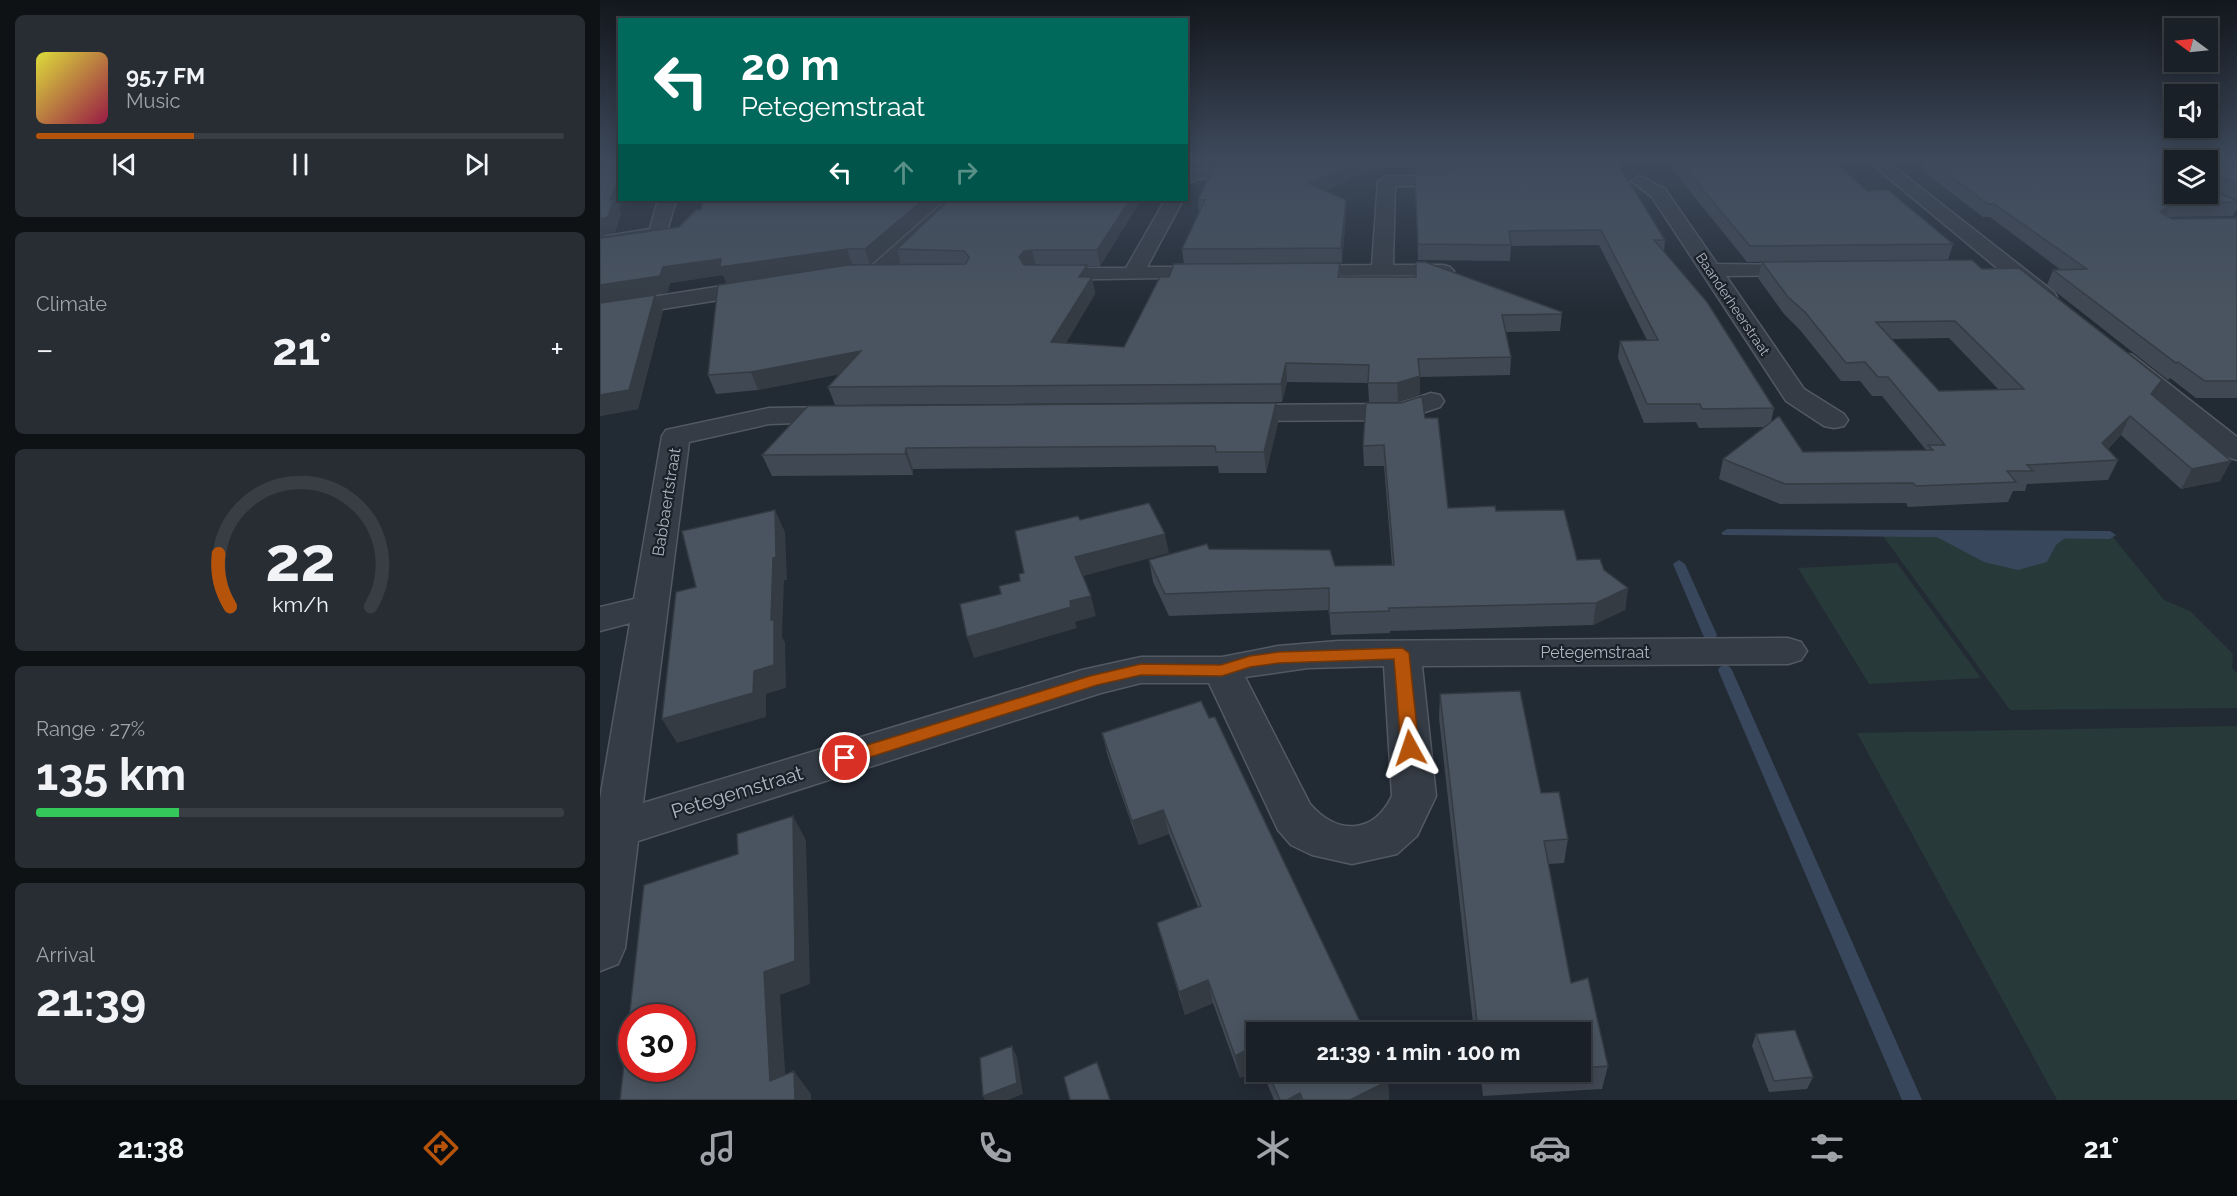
<!DOCTYPE html>
<meta charset="utf-8">
<style>
:root{--surface:#1a2027;--page:#272d33;--text:#f1f3f6;--muted:#9fa3a7;--line:#383e44;--accent:#b45309}
body{margin:0;font-family:Raleway,sans-serif;background:var(--page);color:var(--text);height:100vh;display:flex;flex-direction:column;font-size:22px;white-space:nowrap}
*{box-sizing:border-box;margin:0}
p{font-size:20px;color:var(--muted)}
.icon{flex:none;width:33px;height:33px;fill:none;stroke:currentColor;stroke-width:2;stroke-linecap:round;stroke-linejoin:round}
.map{position:relative;flex:1;overflow:hidden}
.sheet{display:flex;flex-direction:column;gap:15px;padding:15px;background:#0e1215;width:600px}
.sheet>*{flex:none}
.guide{position:absolute;left:18px;top:18px;width:570px;height:183px;border-radius:0px;box-shadow:0 3px 15px #0003,0 0 0 2px var(--line);background:#00695c;color:#fff;overflow:hidden}
.needle{width:39px;rotate:285deg}
.tools{position:absolute;left:1564px;top:18px;display:grid;gap:12px}
.tools a{display:grid;place-items:center;width:54px;height:54px;border-radius:0px;background:var(--surface);box-shadow:0 3px 15px #0003,0 0 0 2px var(--line);font-size:30px}
.speed{position:absolute;left:18px;top:1004px;display:flex;gap:12px;font-size:30px;font-weight:700;text-align:center}
.speed>*{display:grid;place-content:center;width:78px;height:78px;border-radius:50%;background:var(--surface);box-shadow:0 3px 15px #0003,0 0 0 2px var(--line);line-height:1}
.speed .limit{border:9px solid #d22;background:#fff;color:#111}
.pin{position:absolute;display:grid;place-items:center;width:51px;height:51px;color:#fff;margin:-26px;border:3px solid #fff;border-radius:50%;box-shadow:0 2px 6px #0007}
.me{position:absolute;width:66px;margin:-33px;rotate:355deg;stroke-linejoin:round;filter:drop-shadow(0 0 4px #0008)}
.turn{display:flex;align-items:center;gap:21px;height:126px;padding:0 24px;font-size:27px}
.turn .icon{width:78px;height:78px;stroke-width:2.5}
.turn b{display:block;font-size:42px;line-height:51px}
.lanes{display:flex;align-items:center;height:57px;padding:0 24px;background:#0003;justify-content:center;gap:30px;direction:ltr}
.lanes .off{opacity:.35}
.big{font-size:45px;font-weight:700;line-height:1.1}
.sheet .widget{flex:1;display:flex;flex-direction:column;justify-content:center;gap:9px;min-width:0;padding:0 21px;border-radius:9px;background:var(--page)}
.sheet .dial{align-items:center;gap:0}
.dial svg{height:156px;overflow:visible;fill:none;stroke:var(--line);stroke-width:7;stroke-linecap:round;text-anchor:middle}
.dial text{fill:var(--text);stroke:none}
.song{display:flex;align-items:center;gap:18px}
.cover{width:72px;height:72px;border-radius:9px;background:linear-gradient(135deg,hsl(60 70% 55%),hsl(340 70% 35%))}
.played{height:6px;border-radius:3px;background:linear-gradient(90deg,var(--accent) 30%,var(--line) 30%)}
.keys{display:flex;justify-content:space-around;direction:ltr}
.heat{display:flex;justify-content:space-between;align-items:center;font-size:33px;direction:ltr}
.charge{height:9px;border-radius:4px;background:linear-gradient(90deg,#34c759 27%,var(--line) 0)}
.trip{position:absolute;left:646px;top:1022px;width:345px;height:60px;border-radius:0px;background:var(--surface);box-shadow:0 3px 15px #0003,0 0 0 2px var(--line);font-weight:700;line-height:60px;text-align:center}
.tab-bar{display:flex;height:96px;justify-content:space-around;align-items:center;background:#0a0d10;color:var(--muted)}
.tab-bar .icon{width:42px;height:42px}
.tab-bar .active{color:var(--accent)}
.tab-bar b{font-size:27px;color:var(--text)}
main{display:flex;flex:1;min-height:0}
.map>svg:first-child{display:block}
</style>
<main>
<section class="sheet">
<div class="widget">
<div class="song"><i class="cover"></i><div><b>95.7 FM</b><p>Music</p></div></div>
<div class="played"></div>
<div class="keys"><svg class="icon" aria-label="previous" viewBox="0 0 24 24"><path d="M18 5L8 12l10 7zM5 5v14"/></svg><svg class="icon" aria-label="pause" viewBox="0 0 24 24"><path d="M8 5v14M16 5v14"/></svg><svg class="icon" aria-label="next" viewBox="0 0 24 24"><path d="M6 5l10 7-10 7zM19 5v14"/></svg></div>
</div>
<div class="widget"><p>Climate</p>
<div class="heat"><a>−</a><b class="big">21°</b><a>+</a></div>
</div>
<div class="widget dial"><svg viewBox="0 0 100 80">
<path d="M14 69A42 42 0 1 1 86 69"/>
<path d="M14 69A42 42 0 0 1 8 42" stroke="#b45309"/>
<text x="50" y="56" font-size="32" font-weight="700">22</text>
<text x="50" y="72" font-size="11">km/h</text>
</svg></div>
<div class="widget"><p>Range · 27%</p><b class="big">135 km</b><div class="charge"></div></div>
<div class="widget"><p>Arrival</p><b class="big">21:39</b></div>
</section>
<div class="map">
<svg width="1637" height="1100" viewBox="0 0 1637 1100">
<rect width="100%" height="100%" fill="#222a34"/>
<path fill="#283939" d="M 1283,536 L 1513,537 L 1564,600 L 1590,611 L 1633,654 L 1632,668 L 1637,673 L 1637,708 L 1410,710 Z
M 1297,563 L 1381,678 L 1269,684 L 1198,568 Z
M 1637,726 L 1637,1100 L 1457,1100 L 1257,733 Z"/>
<path fill="#39475c" d="M 1331,534 L 1469,535 L 1456,545 L 1447,562 L 1418,570 L 1384,562 Z"/>
<g fill="none" stroke-linecap="round" stroke-linejoin="round">
<path fill="#39475c" fill-rule="evenodd" d="M 1127,529 L 1510,531 L 1516,535 L 1510,539 L 1123,535 L 1121,533 Z
M 1079,560 L 1085,564 L 1117,635 L 1115,638 L 1105,638 L 1103,635 L 1073,564 Z
M 1125,665 L 1130,667 L 1132,670 L 1322,1100 L 1302,1100 L 1118,670 L 1120,667 Z"/>
<defs>
<path id="minor" d="M 648,160 L 664,160 L 657,176 L 597,179 L 586,185 L 587,170 L 645,167 Z
M 1267,160 L 1285,160 L 1454,292 L 1457,297 L 1454,302 L 1438,302 Z
M 787,176 L 840,176 L 849,181 L 840,186 L 795,186 L 793,265 L 843,265 L 850,267 L 854,271 L 850,275 L 690,276 L 686,272 L 690,268 L 697,266 L 772,265 L 778,181 Z
M 1040,176 L 1065,189 L 1117,264 L 1211,265 L 1215,269 L 1211,273 L 1204,275 L 1126,276 L 1204,389 L 1244,414 L 1248,420 L 1244,426 L 1234,428 L 1224,426 L 1186,401 L 1052,197 L 1031,181 Z
M 58,200 L 76,200 L 65,238 L 0,249 L 0,237 L 50,229 Z
M 346,200 L 365,200 L 284,279 L 268,279 L 265,274 L 268,269 Z
M 565,200 L 583,200 L 547,267 L 615,267 L 622,269 L 626,273 L 622,277 L 442,280 L 434,279 L 431,274 L 434,269 L 442,268 L 526,268 Z
M 161,280 L 169,282 L 172,287 L 169,292 L 0,319 L 0,305 Z
M 1523,353 L 1532,355 L 1637,437 L 1637,460 L 1627,457 L 1514,365 L 1511,360 L 1514,355 Z
M 831,393 L 840,395 L 844,401 L 840,407 L 801,420 L 631,421 L 621,419 L 617,413 L 621,407 L 631,405 L 798,404 Z
M 244,407 L 254,409 L 258,415 L 254,421 L 169,424 L 89,442 L 43,803 L 482,670 L 541,657 L 622,657 L 678,646 L 738,641 L 1188,638 L 1201,642 L 1207,651 L 1201,660 L 1188,664 L 822,666 L 836,796 L 817,836 L 797,854 L 752,864 L 712,855 L 691,845 L 678,830 L 609,683 L 541,683 L 501,693 L 38,841 L 25,948 L 18,964 L 0,971 L 0,799 L 30,623 L 0,631 L 0,607 L 34,599 L 62,436 L 66,430 L 169,408 ZM 784,666 L 792,796 C 773,835 737,835 710,804 L 645,677 L 708,668 Z"/>
</defs>
<use href="#minor" stroke="#525963" stroke-width="3"/>
<use href="#minor" fill="#353c45" fill-rule="evenodd"/>
</g>
<path fill="#404853" fill-rule="evenodd" d="M 0,159 L 21,214 L 15,232 L 3,236 L 4,237 L 79,227 L 101,209 L 103,200 L 344,200 L 270,265 L 301,265 L 297,249 L 541,200 L 500,266 L 487,266 L 489,277 L 492,277 L 495,294 L 466,343 L 524,347 L 569,277 L 584,264 L 582,249 L 599,212 L 598,200 L 656,165 L 659,159 L 1015,159 L 1065,240 L 1064,252 L 1174,408 L 1171,422 L 1203,452 L 1326,450 L 1282,396 L 1272,396 L 1260,381 L 1241,381 L 1200,330 L 1184,314 L 1158,278 L 1162,262 L 1382,269 L 1554,396 L 1631,461 L 1620,481 L 1581,489 L 1521,435 L 1508,449 L 1518,460 L 1508,480 L 1427,484 L 1425,491 L 1413,491 L 1408,502 L 1308,507 L 1306,503 L 1180,504 L 1119,479 L 1123,459 L 1165,427 L 1099,428 L 1096,422 L 1044,423 L 1018,358 L 1020,341 L 1047,340 L 999,245 L 911,246 L 910,261 L 818,260 L 815,175 L 841,174 L 815,174 L 815,167 L 777,168 L 724,191 L 746,200 L 746,214 L 742,263 L 740,263 L 740,277 L 962,312 L 960,331 L 906,332 L 911,357 L 910,375 L 820,377 L 820,394 L 798,402 L 769,402 L 768,383 L 687,382 L 682,402 L 235,405 L 228,387 L 239,374 L 158,390 L 116,394 L 108,375 L 127,284 L 123,275 L 70,283 L 68,292 L 55,295 L 63,311 L 38,409 L 0,416 ZM 1349,338 L 1399,390 L 1339,391 L 1292,339 Z
M 621,159 L 647,159 L 643,165 L 622,166 Z
M 1064,159 L 1232,159 L 1267,191 L 1353,244 L 1348,260 L 1147,262 Z
M 1326,159 L 1637,159 L 1637,200 L 1608,187 L 1608,160 L 1575,194 L 1637,201 L 1637,208 L 1633,216 L 1568,217 L 1572,219 L 1637,218 L 1637,398 L 1596,398 L 1570,378 L 1568,380 L 1447,285 L 1453,270 L 1461,270 L 1390,217 L 1383,217 L 1323,171 Z
M 676,403 L 678,423 L 666,473 L 619,473 L 618,466 L 313,469 L 313,475 L 172,476 L 162,455 Z
M 825,418 L 848,508 L 896,511 L 977,560 L 1004,570 L 1028,588 L 1025,610 L 993,625 L 790,631 L 790,633 L 731,635 L 729,610 L 569,616 L 553,582 L 549,560 L 735,566 L 792,565 L 784,466 L 764,466 L 763,446 Z
M 840,694 L 941,793 L 968,839 L 964,863 L 948,864 L 971,983 L 1008,1066 L 1002,1089 L 883,1096 L 880,1071 L 981,1071 L 981,1032 L 874,1032 L 839,718 Z
M 601,701 L 657,1032 L 657,1070 L 640,1078 L 613,1003 L 585,1015 L 564,947 L 557,923 L 598,907 L 569,834 L 539,845 L 508,757 L 502,733 Z
M 1156,1034 L 1213,1077 L 1207,1089 L 1169,1092 L 1152,1046 Z
M 662,1071 L 783,1071 L 788,1081 L 789,1100 L 674,1100 Z"/>
<path fill="#343b43" d="M 765,159 L 777,159 L 777,168 L 709,197 L 708,183 Z
M 20,177 L 20,200 L 23,200 L 19,209 L 21,214 L 15,232 L 3,236 L 10,250 L 0,236 L 0,219 L 10,200 Z
M 323,200 L 344,200 L 270,265 L 265,249 Z
M 530,200 L 541,200 L 500,266 L 497,250 Z
M 746,200 L 746,214 L 742,263 L 741,248 Z
M 1572,203 L 1566,217 L 1560,212 Z
M 247,249 L 253,265 L 127,284 L 123,275 L 70,283 L 68,292 L 0,303 L 0,285 L 63,267 L 121,259 Z
M 432,250 L 436,266 L 423,273 L 419,257 L 424,251 Z
M 487,265 L 490,281 L 492,277 L 495,294 L 456,360 L 451,342 L 479,277 Z
M 55,295 L 63,311 L 38,409 L 0,416 L 0,395 Z
M 261,351 L 268,369 L 158,390 L 151,372 Z
M 686,363 L 687,382 L 682,402 L 681,384 Z
M 820,376 L 820,394 L 798,402 L 797,383 Z
M 1562,380 L 1553,399 L 1551,394 Z
M 676,403 L 678,423 L 666,473 L 664,452 Z
M 1530,416 L 1521,435 L 1495,461 L 1502,443 Z
M 306,448 L 313,469 L 313,475 L 305,454 Z
M 1631,461 L 1620,481 L 1581,489 L 1592,469 Z
M 175,510 L 185,532 L 187,580 L 184,580 L 182,637 L 185,642 L 186,688 L 166,694 L 166,717 L 77,743 L 62,719 L 154,671 L 171,620 Z
M 565,534 L 569,553 L 480,577 L 475,557 Z
M 1028,588 L 1025,610 L 993,625 L 996,603 Z
M 491,596 L 496,616 L 475,622 L 477,628 L 374,658 L 367,637 L 470,601 Z
M 563,810 L 569,834 L 539,845 L 532,821 Z
M 193,816 L 206,840 L 210,984 L 180,995 L 187,1100 L 170,1081 L 164,972 Z
M 608,980 L 613,1003 L 585,1015 L 579,992 Z
M 879,1021 L 878,1032 L 876,1032 L 877,1022 Z
M 656,1045 L 657,1070 L 640,1078 L 635,1056 Z
M 412,1046 L 417,1057 L 423,1094 L 408,1100 L 385,1100 L 383,1096 Z
M 194,1071 L 211,1094 L 211,1100 L 195,1100 Z
M 788,1081 L 789,1100 L 750,1100 Z
M 700,1093 L 701,1100 L 687,1100 Z"/>
<path fill="#4a5460" stroke="#343b43" stroke-width="1.5" fill-rule="evenodd" d="M 0,159 L 20,159 L 20,177 L 10,200 L 14,199 L 8,217 L 0,219 Z
M 659,159 L 765,159 L 708,183 L 746,200 L 741,248 L 582,249 L 605,200 L 598,200 L 614,167 L 656,165 Z
M 815,159 L 1015,159 L 1065,240 L 1054,240 L 1107,302 L 1174,408 L 1102,409 L 1100,404 L 1047,404 L 1020,341 L 1058,340 L 1001,230 L 909,231 L 911,245 L 818,244 L 815,175 L 840,175 L 850,169 L 850,166 L 841,161 L 815,160 Z
M 1077,159 L 1232,159 L 1267,191 L 1288,190 L 1353,244 L 1150,246 Z
M 1327,159 L 1637,159 L 1637,184 L 1613,174 L 1612,179 L 1608,179 L 1608,160 L 1575,160 L 1575,194 L 1608,194 L 1608,188 L 1637,201 L 1637,202 L 1572,203 L 1560,212 L 1572,219 L 1637,218 L 1637,381 L 1605,381 L 1578,362 L 1576,363 L 1453,270 L 1487,269 L 1394,204 L 1388,204 Z
M 103,200 L 323,200 L 265,249 L 247,249 L 120,267 L 121,259 L 63,267 L 60,276 L 0,285 L 0,234 L 2,234 L 1,238 L 79,227 L 96,210 L 101,209 Z
M 349,200 L 530,200 L 497,250 L 432,250 L 424,251 L 419,257 L 424,265 L 487,265 L 479,277 L 492,277 L 451,342 L 524,347 L 560,277 L 569,277 L 574,264 L 740,263 L 738,277 L 816,277 L 816,262 L 825,262 L 962,312 L 961,314 L 902,315 L 911,357 L 818,359 L 820,376 L 797,383 L 768,383 L 769,365 L 686,363 L 681,384 L 228,387 L 261,351 L 151,372 L 108,375 L 118,285 L 248,265 L 366,264 L 369,257 L 364,251 L 297,249 Z
M 1372,260 L 1382,269 L 1419,268 L 1562,380 L 1551,394 L 1631,461 L 1592,469 L 1530,416 L 1502,443 L 1518,460 L 1427,465 L 1433,471 L 1407,471 L 1416,482 L 1316,486 L 1313,483 L 1185,484 L 1123,459 L 1179,416 L 1203,452 L 1333,450 L 1328,445 L 1345,445 L 1288,377 L 1278,377 L 1265,362 L 1246,363 L 1205,312 L 1188,297 L 1162,262 ZM 1355,321 L 1424,389 L 1339,391 L 1276,322 Z
M 55,295 L 29,390 L 0,395 L 0,303 Z
M 822,396 L 825,418 L 838,418 L 848,508 L 895,506 L 896,511 L 964,510 L 977,560 L 1000,559 L 1004,570 L 1028,588 L 996,603 L 789,608 L 789,611 L 729,613 L 729,588 L 565,594 L 549,560 L 607,544 L 609,549 L 730,550 L 735,566 L 794,565 L 784,445 L 763,446 L 766,403 L 801,403 Z
M 676,403 L 664,452 L 616,452 L 615,446 L 306,448 L 305,454 L 162,455 L 208,406 Z
M 549,503 L 565,534 L 475,557 L 491,596 L 470,601 L 471,607 L 367,637 L 360,604 L 401,594 L 399,586 L 420,581 L 419,574 L 424,573 L 415,531 L 478,516 L 480,520 Z
M 175,510 L 176,557 L 173,558 L 171,620 L 174,620 L 174,665 L 154,671 L 153,693 L 62,719 L 76,592 L 96,587 L 82,531 Z
M 920,691 L 941,793 L 959,792 L 968,839 L 944,841 L 971,983 L 988,978 L 1008,1066 L 981,1068 L 981,1032 L 880,1032 L 879,1021 L 877,1022 L 840,694 Z
M 601,701 L 609,718 L 615,717 L 765,1032 L 657,1032 L 657,1047 L 656,1045 L 635,1056 L 608,980 L 579,992 L 557,923 L 601,906 L 563,810 L 532,821 L 502,733 Z
M 193,816 L 195,961 L 164,972 L 170,1081 L 194,1071 L 195,1100 L 20,1100 L 44,885 L 138,854 L 137,834 ZM 32,1017 L 82,1017 L 82,1068 L 32,1068 Z
M 1195,1030 L 1213,1077 L 1174,1081 L 1156,1034 Z
M 412,1046 L 417,1083 L 383,1096 L 380,1058 Z
M 497,1062 L 510,1100 L 470,1100 L 464,1077 Z
M 667,1071 L 783,1071 L 788,1081 L 750,1100 L 703,1100 L 700,1093 L 687,1100 L 680,1100 Z
M 885,1071 L 926,1071 L 885,1073 Z"/>
<linearGradient id="sky" x2="0" y2="1"><stop stop-color="#13171d"/><stop offset="0.51" stop-color="#3e4a5c"/><stop offset="1" stop-color="#3e4a5c" stop-opacity="0"/></linearGradient>
<rect width="1637" height="314" fill="url(#sky)"/>
<path fill="#b45309" stroke="#753606" stroke-width="1.5" d="M 802,648 L 809,653 L 819,748 L 816,753 L 804,753 L 801,748 L 794,659 L 679,663 L 650,667 L 622,676 L 541,675 L 497,685 L 245,765 L 239,763 L 236,758 L 239,754 L 245,752 L 490,676 L 541,664 L 621,665 L 650,656 L 679,652 Z"/>
<g text-anchor="middle" stroke-width="4.5" stroke-linejoin="round" paint-order="stroke">
<g font-size="14" fill="#afb6c2" stroke="#1b2129">
<text transform="translate(1133 304) rotate(56)" y="5">Baanderheerstraat</text>
</g>
<g font-size="16" fill="#afb6c2" stroke="#1b2129">
<text transform="translate(66 502) rotate(-81)" y="6">Babbaertstraat</text>
<text x="995" y="658">Petegemstraat</text>
</g>
<g font-size="20" fill="#afb6c2" stroke="#1b2129">
<text transform="translate(137 792) rotate(-17)" y="7">Petegemstraat</text>
</g>
</g>
</svg>
<div class="tools">
<a><svg class="needle" viewBox="-14 -14 28 28"><path d="M0-13l5 13h-10z" fill="#e53935"/><path d="M0 13l5-13h-10z" fill="#9fa3a7"/></svg></a>
<a><svg class="icon" aria-label="sound" viewBox="0 0 24 24"><path d="M4 9h4l5-4v14l-5-4H4zM17 9q2 3 0 6"/></svg></a>
<a><svg class="icon" aria-label="layers" viewBox="0 0 24 24"><path d="M12 4l9 5-9 5-9-5zM3 14l9 5 9-5"/></svg></a>
</div>
<div class="speed"><div class="limit">30</div></div>
<div class="pin" style="left:245px;top:758px;background:#d93025"><svg class="icon" aria-label="arrive" viewBox="0 0 24 24"><path d="M6 21V4h12l-3 4 3 4H6"/></svg></div>
<svg class="me" style="left:810px;top:748px" viewBox="-20 -20 40 40"><path d="M0-17L14 15 0 8-14 15z" fill="#b45309" stroke="#fff" stroke-width="4"/></svg>
<div class="trip">21:39 · 1 min · 100 m</div>
<div class="guide">
<div class="turn"><svg class="icon" aria-label="left" viewBox="0 0 24 24"><path d="M17 20v-9H6M10 6l-5 5 5 5"/></svg><div><b>20 m</b>Petegemstraat</div></div>
<div class="lanes"><svg class="icon" aria-label="left" viewBox="0 0 24 24"><path d="M17 20v-9H6M10 6l-5 5 5 5"/></svg><svg class="icon off" aria-label="ahead" viewBox="0 0 24 24"><path d="M12 20V5M6 11l6-6 6 6"/></svg><svg class="icon off" aria-label="right" viewBox="0 0 24 24"><path d="M7 20v-9h11M14 6l5 5-5 5"/></svg></div>
</div>
</div>
</main>
<nav class="tab-bar">
<b>21:38</b>
<svg class="icon active" aria-label="directions" viewBox="0 0 24 24"><path d="M12 3l9 9-9 9-9-9zM9 14v-3h6M13 9l2 2-2 2"/></svg>
<svg class="icon" aria-label="music" viewBox="0 0 24 24"><path d="M9 18V5l10-2v13"/><circle cx="6" cy="18" r="3"/><circle cx="16" cy="16" r="3"/></svg>
<svg class="icon" aria-label="phone" viewBox="0 0 24 24"><path d="M5 4h4l2 5-3 2q2 4 5 5l2-3 5 2v4C11 20 4 13 5 4z"/></svg>
<svg class="icon" aria-label="climate" viewBox="0 0 24 24"><path d="M12 3v18M4 7l16 10M4 17L20 7"/></svg>
<svg class="icon" aria-label="car" viewBox="0 0 24 24"><path d="M5 17H2v-5l4-1 3-4h7l3 4 3 1v5h-3M9 17h6M6 11h13"/><circle cx="7" cy="17" r="2"/><circle cx="17" cy="17" r="2"/></svg>
<svg class="icon" aria-label="filters" viewBox="0 0 24 24"><path d="M4 7h16M4 17h16"/><circle cx="9" cy="7" r="2"/><circle cx="15" cy="17" r="2"/></svg>
<b>21°</b>
</nav>
